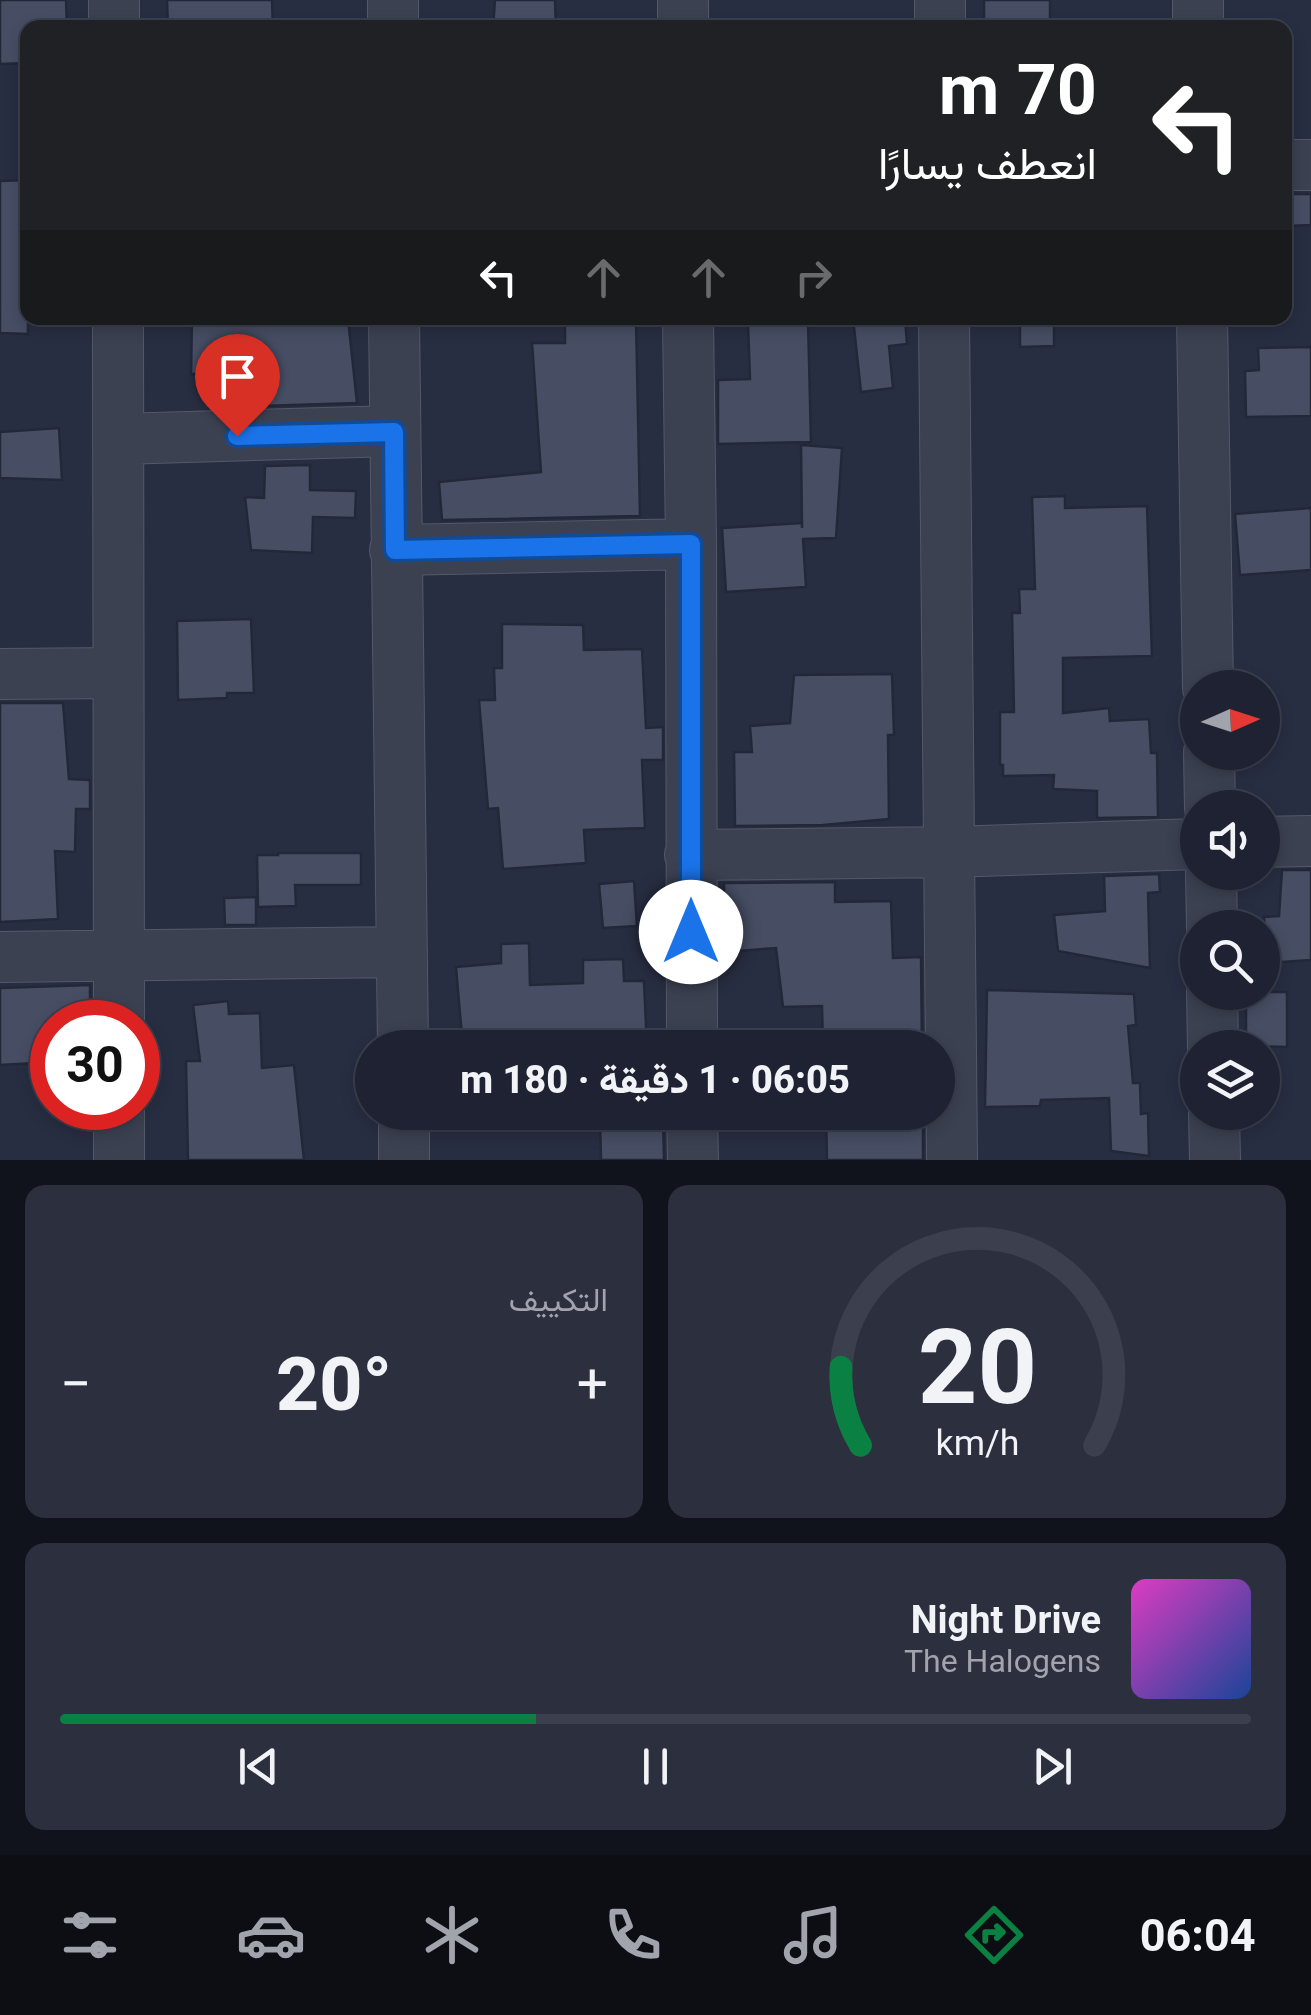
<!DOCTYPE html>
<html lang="ar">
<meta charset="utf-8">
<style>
:root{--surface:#1e2232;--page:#2b2f3e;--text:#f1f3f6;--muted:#a1a4ac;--line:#3c3f4d;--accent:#0b8043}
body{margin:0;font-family:Roboto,Vazirmatn,sans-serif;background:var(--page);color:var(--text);direction:rtl;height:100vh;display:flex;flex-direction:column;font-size:38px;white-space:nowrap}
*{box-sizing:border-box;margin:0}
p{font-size:32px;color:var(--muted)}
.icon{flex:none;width:55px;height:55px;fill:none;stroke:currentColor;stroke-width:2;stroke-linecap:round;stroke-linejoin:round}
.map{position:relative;height:1160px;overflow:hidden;direction:ltr}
.drawer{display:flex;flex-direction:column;gap:25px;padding:25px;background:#10131c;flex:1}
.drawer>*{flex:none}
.top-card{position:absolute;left:20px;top:20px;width:1272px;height:305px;border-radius:20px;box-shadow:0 5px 15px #0003,0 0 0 2px var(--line);direction:rtl;background:#202124;color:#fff;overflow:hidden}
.needle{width:65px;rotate:87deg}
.fabs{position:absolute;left:1180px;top:670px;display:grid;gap:20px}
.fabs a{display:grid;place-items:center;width:100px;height:100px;border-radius:50%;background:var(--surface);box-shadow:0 5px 15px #0003,0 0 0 2px var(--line);font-size:50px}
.speed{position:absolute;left:30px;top:1000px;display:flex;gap:20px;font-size:50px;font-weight:700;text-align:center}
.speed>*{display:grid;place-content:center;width:130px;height:130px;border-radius:50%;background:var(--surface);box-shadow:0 5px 15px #0003,0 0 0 2px var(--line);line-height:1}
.speed .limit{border:15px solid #d22;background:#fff;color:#111}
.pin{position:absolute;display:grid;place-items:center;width:85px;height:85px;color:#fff;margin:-102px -42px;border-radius:50% 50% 50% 0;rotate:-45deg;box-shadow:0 0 10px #0007}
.pin .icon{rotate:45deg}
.me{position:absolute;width:110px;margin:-55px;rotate:0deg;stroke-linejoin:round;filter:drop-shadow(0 0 8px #0008)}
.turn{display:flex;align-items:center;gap:35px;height:210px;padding:0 30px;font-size:45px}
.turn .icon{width:130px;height:130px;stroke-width:2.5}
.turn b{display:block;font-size:70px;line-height:85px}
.lanes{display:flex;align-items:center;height:95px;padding:0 30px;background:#0003;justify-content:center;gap:50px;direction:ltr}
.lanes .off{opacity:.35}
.big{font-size:75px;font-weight:800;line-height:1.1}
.drawer .widget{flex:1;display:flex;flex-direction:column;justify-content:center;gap:15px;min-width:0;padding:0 35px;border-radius:20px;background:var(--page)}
.drawer .dial{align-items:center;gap:0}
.dial svg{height:260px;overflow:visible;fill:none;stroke:var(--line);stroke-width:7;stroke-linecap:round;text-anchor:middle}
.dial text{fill:var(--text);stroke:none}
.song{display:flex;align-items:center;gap:30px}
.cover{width:120px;height:120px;border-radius:15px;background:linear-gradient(135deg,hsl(310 70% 55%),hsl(220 70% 35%))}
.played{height:10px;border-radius:5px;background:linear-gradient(90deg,var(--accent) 40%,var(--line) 40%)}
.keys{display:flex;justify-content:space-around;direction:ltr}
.heat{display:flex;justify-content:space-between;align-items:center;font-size:55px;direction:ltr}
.drawer .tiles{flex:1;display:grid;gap:25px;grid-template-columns:1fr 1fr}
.widget:last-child{grid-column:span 2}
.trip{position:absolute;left:355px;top:1030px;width:600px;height:100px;border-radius:50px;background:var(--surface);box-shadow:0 5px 15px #0003,0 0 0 2px var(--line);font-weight:800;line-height:100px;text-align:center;direction:rtl}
.menu{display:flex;height:160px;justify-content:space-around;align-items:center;background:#0c0e14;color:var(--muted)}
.menu .icon{width:70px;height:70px}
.menu .selected{color:var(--accent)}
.menu b{font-size:45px;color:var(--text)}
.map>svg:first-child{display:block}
</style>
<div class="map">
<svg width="1311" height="1160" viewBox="0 0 1311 1160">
<rect width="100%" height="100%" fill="#282e42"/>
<path fill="#474e64" stroke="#232839" stroke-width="2.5" d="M 0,0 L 66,0 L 67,28 L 28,28 L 28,63 L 0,64 Z
M 167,0 L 272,0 L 273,28 L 168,28 Z
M 495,0 L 555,0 L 556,28 L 493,28 Z
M 984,0 L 1050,0 L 1050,28 L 984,28 Z
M 28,180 L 28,334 L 0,333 L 0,181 Z
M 1285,194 L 1311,194 L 1311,225 L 1285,226 Z
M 192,318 L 348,318 L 357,403 L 260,406 L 259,392 L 234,392 L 232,373 L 191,374 Z
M 565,318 L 636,318 L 640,516 L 442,520 L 439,482 L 541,472 L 532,343 L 565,343 Z
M 853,318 L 905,318 L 907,344 L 889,346 L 893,388 L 861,392 Z
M 1020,318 L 1054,318 L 1054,346 L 1020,347 Z
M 808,320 L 811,442 L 718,444 L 718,380 L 750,379 L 748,323 Z
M 1311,347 L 1311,416 L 1246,417 L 1245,371 L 1259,370 L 1258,348 Z
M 59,428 L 62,480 L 0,478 L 0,432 Z
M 801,445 L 842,448 L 836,538 L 803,539 L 806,587 L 726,592 L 722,528 L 802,523 L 802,528 Z
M 310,465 L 310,490 L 356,491 L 355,518 L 313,517 L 312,553 L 251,550 L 245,497 L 264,498 L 265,466 Z
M 1065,496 L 1065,508 L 1147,506 L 1152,656 L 1063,658 L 1063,713 L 1109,708 L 1110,721 L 1149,719 L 1151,753 L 1157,753 L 1158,817 L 1097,818 L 1097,791 L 1053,789 L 1054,775 L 1003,776 L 1003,765 L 1000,765 L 1000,712 L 1014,712 L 1012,613 L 1020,613 L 1019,589 L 1035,589 L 1032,497 Z
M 1311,508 L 1311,570 L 1240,575 L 1235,514 Z
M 251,619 L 254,693 L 227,693 L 227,698 L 178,700 L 177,621 Z
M 502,624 L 583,625 L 584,650 L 642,649 L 646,728 L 663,727 L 663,760 L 642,760 L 645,828 L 584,830 L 586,863 L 503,869 L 498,808 L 488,809 L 479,700 L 495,700 L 494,668 L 502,668 Z
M 892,674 L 894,735 L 888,735 L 889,819 L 823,825 L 735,826 L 734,752 L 752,752 L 750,726 L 790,723 L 794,675 Z
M 0,703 L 63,703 L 69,779 L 90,780 L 90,809 L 76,809 L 75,852 L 55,851 L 58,919 L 0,922 Z
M 278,853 L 361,853 L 361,885 L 295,885 L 296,906 L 258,907 L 257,855 L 278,855 Z
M 1282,870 L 1311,870 L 1311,960 L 1267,963 L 1264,917 L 1279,916 Z
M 1159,874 L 1160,892 L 1148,893 L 1150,968 L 1058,951 L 1054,915 L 1105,911 L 1104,876 Z
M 634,881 L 637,926 L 603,928 L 599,884 Z
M 835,882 L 835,902 L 891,901 L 893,958 L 921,957 L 922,1048 L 823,1048 L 822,1006 L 783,1007 L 776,948 L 725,952 L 724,883 Z
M 256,897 L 256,925 L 225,925 L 224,898 Z
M 529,943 L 530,985 L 583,983 L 583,960 L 623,959 L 624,981 L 644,981 L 647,1048 L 463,1048 L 456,967 L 501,963 L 501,944 Z
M 90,985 L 90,1022 L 52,1022 L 52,1062 L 0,1065 L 0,988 Z
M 987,990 L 1134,994 L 1136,1025 L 1128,1026 L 1133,1083 L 1140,1083 L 1141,1114 L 1148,1113 L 1149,1156 L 1111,1151 L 1109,1098 L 1041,1100 L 1040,1106 L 985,1107 Z
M 1246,992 L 1287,992 L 1287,1047 L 1246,1046 Z
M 228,1001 L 229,1014 L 260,1013 L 262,1068 L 294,1065 L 304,1160 L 188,1160 L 186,1061 L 200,1061 L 193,1005 Z
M 826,1112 L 923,1112 L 923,1160 L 827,1160 Z
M 663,1114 L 664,1160 L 601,1160 L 600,1117 Z"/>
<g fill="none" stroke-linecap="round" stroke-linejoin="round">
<defs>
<path id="minor" d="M 114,0 L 114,28
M 393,0 L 393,28
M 683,0 L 683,28
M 940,0 L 940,28
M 1198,0 L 1198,28
M 1285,165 L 1311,165
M 118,318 L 119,1022
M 394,318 L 403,1048
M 688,318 L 691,544 L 692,1048
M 944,318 L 952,1160
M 1202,318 L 1208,688
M 119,439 L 394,431
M 395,550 L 691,544
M 0,674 L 118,673
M 1209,752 L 1210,808
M 1262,842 L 1311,841
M 690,855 L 949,852 L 1198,844
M 1211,872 L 1212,928
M 0,957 L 402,952
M 1212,992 L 1213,1048
M 119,1108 L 119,1160
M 404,1112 L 404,1160
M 692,1112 L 693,1160
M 1214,1112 L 1215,1160"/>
</defs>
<use href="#minor" stroke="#545969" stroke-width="52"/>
<use href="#minor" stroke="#3c4152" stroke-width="50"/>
</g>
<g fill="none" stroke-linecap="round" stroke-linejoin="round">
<defs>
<path id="route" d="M 237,436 L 394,432 L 395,550 L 691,544 L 691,932"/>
</defs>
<use href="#route" stroke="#114b97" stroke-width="25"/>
<use href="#route" stroke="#1a73e8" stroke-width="18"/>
</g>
</svg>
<div class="fabs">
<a><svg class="needle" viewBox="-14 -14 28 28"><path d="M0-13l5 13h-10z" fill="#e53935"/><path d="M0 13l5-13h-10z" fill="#a1a4ac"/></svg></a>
<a><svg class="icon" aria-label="sound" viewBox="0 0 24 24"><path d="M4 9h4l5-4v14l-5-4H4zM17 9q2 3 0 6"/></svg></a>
<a><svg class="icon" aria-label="search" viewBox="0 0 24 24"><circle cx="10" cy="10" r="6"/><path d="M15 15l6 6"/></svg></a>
<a><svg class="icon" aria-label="layers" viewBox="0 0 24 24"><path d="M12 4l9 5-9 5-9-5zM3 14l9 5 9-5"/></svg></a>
</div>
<div class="speed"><div class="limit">30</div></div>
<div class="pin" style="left:237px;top:436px;background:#d93025"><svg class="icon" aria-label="arrive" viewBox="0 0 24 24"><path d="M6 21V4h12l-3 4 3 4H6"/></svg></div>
<svg class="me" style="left:691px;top:932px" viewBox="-20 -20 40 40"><circle r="19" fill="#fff"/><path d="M0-13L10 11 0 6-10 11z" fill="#1a73e8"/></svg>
<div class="trip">06:05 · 1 دقيقة · 180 m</div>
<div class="top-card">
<div class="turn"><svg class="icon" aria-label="left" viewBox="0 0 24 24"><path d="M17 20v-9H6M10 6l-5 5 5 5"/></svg><div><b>70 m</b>انعطف يسارًا</div></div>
<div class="lanes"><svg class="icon" aria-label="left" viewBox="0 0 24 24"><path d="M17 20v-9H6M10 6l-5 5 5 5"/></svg><svg class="icon off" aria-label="ahead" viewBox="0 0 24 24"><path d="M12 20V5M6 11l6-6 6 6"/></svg><svg class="icon off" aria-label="ahead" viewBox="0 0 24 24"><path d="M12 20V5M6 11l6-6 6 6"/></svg><svg class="icon off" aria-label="right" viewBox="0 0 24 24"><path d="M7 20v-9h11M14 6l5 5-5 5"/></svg></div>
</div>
</div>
<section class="drawer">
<div class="tiles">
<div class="widget dial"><svg viewBox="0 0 100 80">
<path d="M14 69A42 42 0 1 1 86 69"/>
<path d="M14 69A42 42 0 0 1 8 45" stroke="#0b8043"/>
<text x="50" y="56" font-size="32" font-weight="700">20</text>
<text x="50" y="72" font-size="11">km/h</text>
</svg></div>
<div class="widget"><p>التكييف</p>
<div class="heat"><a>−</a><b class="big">20°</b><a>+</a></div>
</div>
<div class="widget">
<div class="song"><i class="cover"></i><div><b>Night Drive</b><p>The Halogens</p></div></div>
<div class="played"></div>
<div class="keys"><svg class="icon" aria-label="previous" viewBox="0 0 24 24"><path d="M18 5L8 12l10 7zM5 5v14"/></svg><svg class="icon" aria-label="pause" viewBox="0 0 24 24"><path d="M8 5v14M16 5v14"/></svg><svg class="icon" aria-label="next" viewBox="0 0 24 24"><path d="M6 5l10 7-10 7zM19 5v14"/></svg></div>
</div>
</div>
</section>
<nav class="menu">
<b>06:04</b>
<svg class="icon selected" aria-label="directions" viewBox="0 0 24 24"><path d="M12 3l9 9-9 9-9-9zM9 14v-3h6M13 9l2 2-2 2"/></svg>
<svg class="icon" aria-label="music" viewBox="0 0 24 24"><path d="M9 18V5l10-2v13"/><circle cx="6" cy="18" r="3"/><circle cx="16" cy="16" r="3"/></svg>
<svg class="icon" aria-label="phone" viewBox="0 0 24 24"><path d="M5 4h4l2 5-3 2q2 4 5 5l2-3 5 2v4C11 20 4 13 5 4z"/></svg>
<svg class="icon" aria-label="climate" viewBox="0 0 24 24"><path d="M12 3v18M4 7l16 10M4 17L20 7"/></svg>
<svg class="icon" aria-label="car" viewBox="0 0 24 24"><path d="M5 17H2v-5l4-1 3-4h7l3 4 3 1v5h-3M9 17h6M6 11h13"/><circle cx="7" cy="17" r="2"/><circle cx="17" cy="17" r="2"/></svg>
<svg class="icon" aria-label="filters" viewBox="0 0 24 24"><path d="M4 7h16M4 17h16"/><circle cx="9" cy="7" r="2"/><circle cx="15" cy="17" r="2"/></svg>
</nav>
